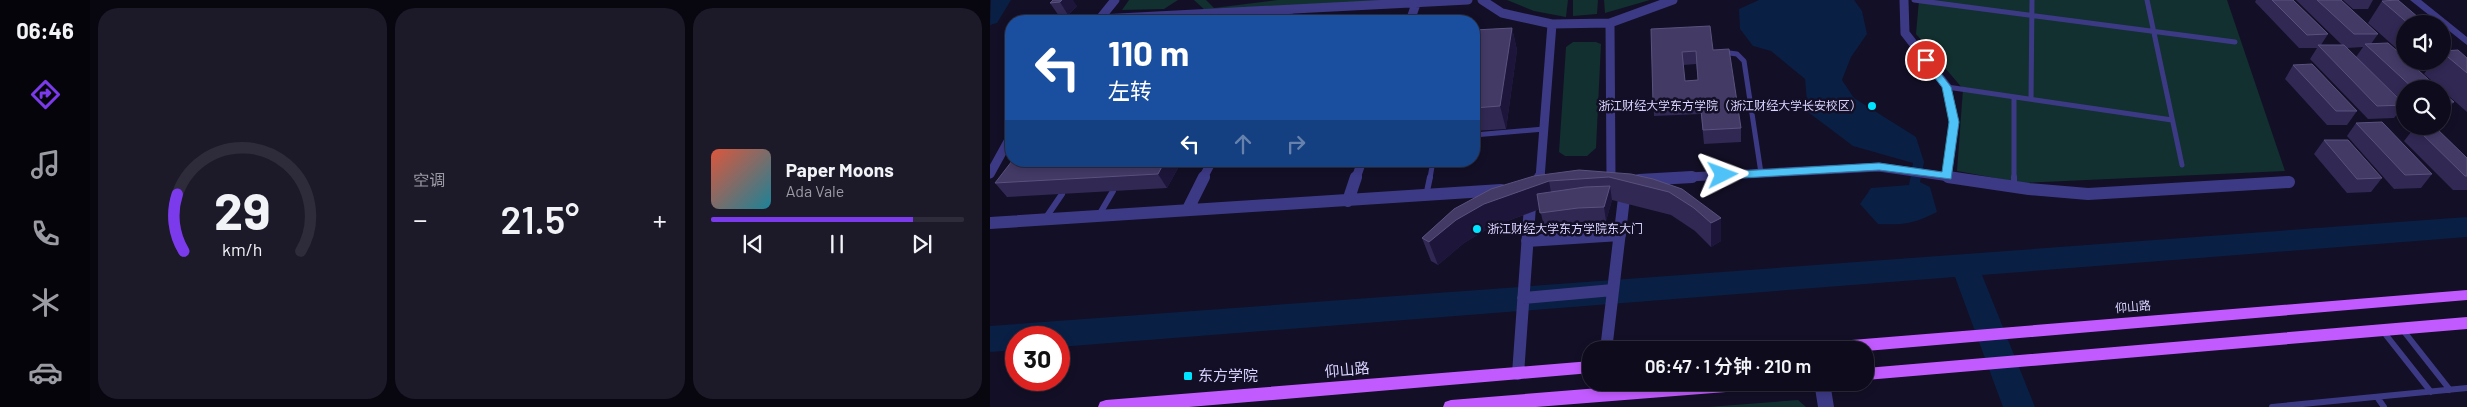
<!DOCTYPE html>
<html lang="zh">
<meta charset="utf-8">
<style>
:root{--surface:#0e0b1c;--page:#1c1929;--text:#f1f3f6;--muted:#9b9ba3;--line:#2e2b3b;--accent:#7c3aed}
body{margin:0;font-family:Barlow,"Noto Sans SC",sans-serif;background:var(--page);color:var(--text);height:100vh;display:flex;flex-direction:column;font-size:19px;white-space:nowrap}
*{box-sizing:border-box;margin:0}
p{font-size:16px;color:var(--muted)}
.icon{flex:none;width:28px;height:28px;fill:none;stroke:currentColor;stroke-width:2;stroke-linecap:round;stroke-linejoin:round}
.map{position:relative;flex:1;overflow:hidden}
.panel{display:flex;flex-direction:column;gap:8px;padding:8px;background:#08060f;width:900px}
.panel>*{flex:none}
.hud{position:absolute;left:15px;top:15px;width:475px;height:152px;border-radius:20px;box-shadow:0 2px 8px #0003,0 0 0 1px var(--line);background:#1a4fa0;color:#fff;overflow:hidden}
.buttons{position:absolute;left:1406px;top:15px;display:grid;gap:10px}
.buttons a{display:grid;place-items:center;width:55px;height:55px;border-radius:50%;background:var(--surface);box-shadow:0 2px 8px #0003,0 0 0 1px var(--line);font-size:25px}
.speed{position:absolute;left:15px;top:326px;display:flex;gap:10px;font-size:25px;font-weight:700;text-align:center}
.speed>*{display:grid;place-content:center;width:65px;height:65px;border-radius:50%;background:var(--surface);box-shadow:0 2px 8px #0003,0 0 0 1px var(--line);line-height:1}
.speed .limit{border:8px solid #d22;background:#fff;color:#111}
.pin{position:absolute;display:grid;place-items:center;width:42px;height:42px;color:#fff;margin:-21px;border:2px solid #fff;border-radius:50%;box-shadow:0 1px 5px #0007}
.me{position:absolute;width:55px;margin:-28px;rotate:87deg;stroke-linejoin:round;filter:drop-shadow(0 0 4px #0008)}
.turn{display:flex;align-items:center;gap:18px;height:105px;padding:0 20px;font-size:22px}
.turn .icon{width:65px;height:65px;stroke-width:2.5}
.turn b{display:block;font-size:35px;line-height:42px}
.lanes{display:flex;align-items:center;height:48px;padding:0 20px;background:#0003;justify-content:center;gap:25px;direction:ltr}
.lanes .off{opacity:.35}
.big{font-size:38px;font-weight:600;line-height:1.1}
.panel .widget{flex:1;display:flex;flex-direction:column;justify-content:center;gap:8px;min-width:0;padding:0 18px;border-radius:20px;background:var(--page)}
.panel .dial{align-items:center;gap:0}
.dial svg{height:130px;overflow:visible;fill:none;stroke:var(--line);stroke-width:7;stroke-linecap:round;text-anchor:middle}
.dial text{fill:var(--text);stroke:none}
.song{display:flex;align-items:center;gap:15px}
.cover{width:60px;height:60px;border-radius:8px;background:linear-gradient(135deg,hsl(10 70% 55%),hsl(190 70% 35%))}
.played{height:5px;border-radius:2px;background:linear-gradient(90deg,var(--accent) 80%,var(--line) 80%)}
.keys{display:flex;justify-content:space-around;direction:ltr}
.heat{display:flex;justify-content:space-between;align-items:center;font-size:28px;direction:ltr}
.panel .tiles{flex:1;display:grid;gap:8px;grid-template-columns:repeat(3,1fr)}
.trip{position:absolute;left:592px;top:341px;width:292px;height:50px;border-radius:20px;background:var(--surface);box-shadow:0 2px 8px #0003,0 0 0 1px var(--line);font-weight:600;line-height:50px;text-align:center}
main{display:flex;flex:1;min-height:0}
.dock{display:flex;flex-direction:column;width:90px;justify-content:space-around;align-items:center;background:#06040b;color:var(--muted)}
.dock .icon{width:35px;height:35px}
.dock .active{color:var(--accent)}
.dock b{font-size:22px;color:var(--text)}
.map>svg:first-child{display:block}
</style>
<main>
<nav class="dock">
<b>06:46</b>
<svg class="icon active" aria-label="directions" viewBox="0 0 24 24"><path d="M12 3l9 9-9 9-9-9zM9 14v-3h6M13 9l2 2-2 2"/></svg>
<svg class="icon" aria-label="music" viewBox="0 0 24 24"><path d="M9 18V5l10-2v13"/><circle cx="6" cy="18" r="3"/><circle cx="16" cy="16" r="3"/></svg>
<svg class="icon" aria-label="phone" viewBox="0 0 24 24"><path d="M5 4h4l2 5-3 2q2 4 5 5l2-3 5 2v4C11 20 4 13 5 4z"/></svg>
<svg class="icon" aria-label="climate" viewBox="0 0 24 24"><path d="M12 3v18M4 7l16 10M4 17L20 7"/></svg>
<svg class="icon" aria-label="car" viewBox="0 0 24 24"><path d="M5 17H2v-5l4-1 3-4h7l3 4 3 1v5h-3M9 17h6M6 11h13"/><circle cx="7" cy="17" r="2"/><circle cx="17" cy="17" r="2"/></svg>
</nav>
<section class="panel">
<div class="tiles">
<div class="widget dial"><svg viewBox="0 0 100 80">
<path d="M14 69A42 42 0 1 1 86 69"/>
<path d="M14 69A42 42 0 0 1 10 34" stroke="#7c3aed"/>
<text x="50" y="56" font-size="32" font-weight="700">29</text>
<text x="50" y="72" font-size="11">km/h</text>
</svg></div>
<div class="widget"><p>空调</p>
<div class="heat"><a>−</a><b class="big">21.5°</b><a>+</a></div>
</div>
<div class="widget">
<div class="song"><i class="cover"></i><div><b>Paper Moons</b><p>Ada Vale</p></div></div>
<div class="played"></div>
<div class="keys"><svg class="icon" aria-label="previous" viewBox="0 0 24 24"><path d="M18 5L8 12l10 7zM5 5v14"/></svg><svg class="icon" aria-label="pause" viewBox="0 0 24 24"><path d="M8 5v14M16 5v14"/></svg><svg class="icon" aria-label="next" viewBox="0 0 24 24"><path d="M6 5l10 7-10 7zM19 5v14"/></svg></div>
</div>
</div>
</section>
<div class="map">
<svg width="1477" height="407" viewBox="0 0 1477 407">
<rect width="100%" height="100%" fill="#130f26"/>
<path fill="#12302f" d="M 139,0 L 188,0 L 174,9 L 132,10 Z
M 204,0 L 216,0 L 224,8 L 288,0 L 416,0 L 217,12 Z
M 517,0 L 578,0 L 576,17 L 544,11 Z
M 583,0 L 608,0 L 607,14 L 583,16 Z
M 614,0 L 660,0 L 615,13 Z
M 929,0 L 1237,0 L 1295,171 L 1033,183 L 967,171 L 973,89 L 926,34 Z
M 583,42 L 606,42 L 611,44 L 606,148 L 597,156 L 575,156 L 569,152 L 576,47 Z
M 808,400 L 816,407 L 718,407 Z"/>
<path fill="#0a1f44" d="M 769,0 L 864,0 L 872,11 L 877,34 L 861,57 L 852,80 L 864,98 L 926,137 L 934,162 L 930,182 L 940,187 L 947,212 C 924,224 913,225 888,224 L 870,204 L 881,188 L 919,185 L 923,163 L 863,146 L 818,112 L 815,79 L 781,51 L 763,46 L 750,29 L 749,9 Z"/>
<g fill="none" stroke-linecap="round" stroke-linejoin="round">
<path fill="#0a1f44" fill-rule="evenodd" d="M 1,0 L 21,0 L 7,23 L 0,25 Z
M 1477,217 L 1477,237 L 992,275 L 1045,407 L 1013,407 L 965,277 L 69,347 L 69,338 L 26,338 L 26,350 L 0,352 L 0,326 Z"/>
<path stroke="#3d3a85" stroke-width="5" d="M 924,0 L 1245,42
M 1157,0 L 1192,165
M 732,52 L 747,54 L 754,61 L 771,173
M 957,87 L 1182,120
M 1024,97 L 1024,178
M 1041,99 L 1042,0
M 484,135 L 554,129
M 440,178 L 443,161"/>
<path stroke="#3d3a85" stroke-width="6" d="M 1024,177 L 1024,182
M 436,196 L 440,177
M 109,215 L 123,191
M 55,219 L 72,194
M 1412,329 L 1460,390
M 1392,330 L 1441,392
M 1387,397 L 1394,407
M 1282,407 L 1477,388"/>
<path stroke="#3d3a85" stroke-width="9" d="M 492,0 L 512,13 L 562,24 L 620,23 L 683,0
M 914,0 L 915,33 L 957,87 L 964,122 L 957,177
M 109,19 L 478,0
M 108,21 L 125,0
M 294,21 L 300,10
M 420,21 L 426,4
M 620,23 L 621,178
M 0,174 L 21,136
M 213,178 L 222,161
M 366,178 L 372,161
M 550,178 L 562,24
M 679,178 L 889,167 L 967,178"/>
<path stroke="#3d3a85" stroke-width="12" d="M 958,177 L 1039,189 L 1098,194 L 1299,182
M 649,180 L 702,177
M 358,201 L 366,177
M 198,209 L 214,177
M 0,223 L 511,190
M 537,241 L 630,235
M 533,298 L 623,290
M 616,350 L 634,198 L 621,182 L 621,177
M 528,374 L 540,206 L 549,188 L 550,177"/>
<path fill="#3d3a85" fill-rule="evenodd" d="M 1420,0 L 1431,0 L 1477,37 L 1477,45 Z
M 824,382 L 840,382 L 844,407 L 828,407 Z"/>
<path fill="#c25bff" fill-rule="evenodd" d="M 1477,290 L 1477,300 L 876,351 L 805,350 L 807,346 L 812,344 Z
M 1477,317 L 1477,329 L 876,380 L 876,368 Z
M 601,361 L 601,373 L 199,407 L 108,407 L 110,402 L 116,400 Z
M 684,382 L 781,382 L 779,387 L 774,389 L 546,407 L 453,407 L 455,402 L 461,400 Z"/>
</g>
<path fill="#312854" fill-rule="evenodd" d="M 63,0 L 87,6 L 78,15 L 69,16 L 60,3 Z
M 1266,0 L 1303,0 L 1338,34 L 1331,45 L 1352,45 L 1306,0 L 1351,0 L 1388,34 L 1381,44 L 1449,89 L 1415,89 L 1415,104 L 1378,69 L 1415,105 L 1404,118 L 1378,119 L 1320,59 L 1327,48 L 1309,48 L 1265,2 ZM 1373,47 L 1366,57 L 1357,48 Z
M 1353,0 L 1383,0 L 1378,9 L 1363,9 Z
M 1392,1 L 1436,24 L 1415,24 L 1415,56 L 1378,23 Z
M 522,28 L 527,50 L 516,129 L 484,131 L 484,30 Z
M 661,29 L 723,50 L 751,128 L 751,142 L 714,144 L 711,114 L 664,116 ZM 706,64 L 708,80 L 695,81 L 693,65 Z
M 1452,51 L 1477,58 L 1477,112 L 1452,90 L 1452,89 L 1451,89 L 1434,74 L 1443,61 L 1452,61 Z
M 1303,65 L 1367,111 L 1357,125 L 1337,125 L 1295,79 Z
M 1452,92 L 1464,102 L 1452,115 Z
M 1366,123 L 1442,174 L 1431,188 L 1404,189 L 1357,136 Z
M 1425,127 L 1477,158 L 1477,190 L 1463,190 L 1414,141 Z
M 1334,140 L 1392,178 L 1381,192 L 1357,193 L 1324,154 Z
M 192,161 L 177,188 L 17,197 L 5,183 Z
M 394,161 L 433,161 L 433,164 L 396,167 Z
M 589,170 L 663,179 L 731,218 L 731,241 L 721,247 L 705,231 L 681,215 L 622,200 L 616,221 L 591,222 L 554,227 L 550,209 L 501,227 L 474,243 L 448,265 L 441,261 L 432,238 L 464,209 Z"/>
<path fill="#1d163a" d="M 72,0 L 83,0 L 87,6 L 78,15 L 70,2 Z
M 522,28 L 527,50 L 516,129 L 510,106 Z
M 175,161 L 192,161 L 177,188 L 168,174 Z
M 559,181 L 563,204 L 501,227 L 474,243 L 448,265 L 439,242 L 466,220 L 494,204 Z
M 620,186 L 622,200 L 616,221 L 614,207 Z
M 731,218 L 731,241 L 721,247 L 721,223 Z"/>
<path fill="#433a66" stroke="#5a527e" fill-rule="evenodd" d="M 63,0 L 72,0 L 70,2 L 60,3 Z
M 1282,0 L 1303,0 L 1338,34 L 1317,35 Z
M 1327,0 L 1351,0 L 1388,34 L 1364,34 Z
M 1408,0 L 1436,24 L 1419,24 L 1392,1 Z
M 720,26 L 723,50 L 739,49 L 751,128 L 713,130 L 710,100 L 663,103 L 661,29 ZM 706,51 L 708,80 L 695,81 L 692,52 Z
M 522,28 L 510,106 L 484,108 L 484,30 Z
M 1398,43 L 1415,58 L 1415,61 L 1418,61 L 1449,89 L 1424,89 L 1375,44 Z
M 1328,45 L 1354,45 L 1415,105 L 1387,106 Z
M 1468,50 L 1477,58 L 1477,73 L 1452,52 L 1452,51 Z
M 1322,64 L 1367,111 L 1346,111 L 1303,65 Z
M 1452,92 L 1464,102 L 1452,102 Z
M 1392,122 L 1442,174 L 1415,175 L 1366,123 Z
M 1444,126 L 1477,158 L 1477,176 L 1475,176 L 1425,127 Z
M 1334,140 L 1358,140 L 1392,178 L 1367,179 Z
M 22,161 L 175,161 L 168,174 L 5,183 Z
M 589,170 L 641,174 L 663,179 L 692,189 L 731,218 L 721,223 L 704,208 L 679,192 L 619,177 L 559,181 L 494,204 L 466,220 L 439,242 L 432,238 L 464,209 L 501,189 L 544,176 Z
M 620,186 L 614,207 L 588,208 L 550,213 L 547,194 L 595,187 Z"/>
<path fill="#4fc3f7" stroke="#337fa1" d="M 936,57 L 939,58 L 961,87 L 969,122 L 961,179 L 889,170 L 733,179 L 728,175 L 733,172 L 889,163 L 952,172 L 959,122 L 952,87 L 931,60 Z"/>
<g fill="#00e5ff" stroke="#130f26" stroke-width="2">
<circle cx="882" cy="106" r="5"/>
<circle cx="487" cy="229" r="5"/>
<rect x="193" y="371" width="10" height="10" rx="2.5"/>
</g>
<g text-anchor="middle" stroke-width="5" stroke-linejoin="round" paint-order="stroke">
<g font-size="12" fill="#d9d4ff" stroke="#130f26" text-anchor="end">
<text x="872" y="110">浙江财经大学东方学院（浙江财经大学长安校区）</text>
<text x="497" y="233" text-anchor="start">浙江财经大学东方学院东大门</text>
</g>
<g font-size="12" fill="#d9d4ff" stroke="#130f26">
<text transform="translate(1143 307) rotate(-5)" y="4">仰山路</text>
</g>
<g font-size="15" fill="#d9d4ff" stroke="#130f26">
<text transform="translate(357 370) rotate(-5)" y="5">仰山路</text>
</g>
<g font-size="15" fill="#d9d4ff" stroke="#130f26" text-anchor="start">
<text x="208" y="381">东方学院</text>
</g>
</g>
</svg>
<div class="buttons">
<a><svg class="icon" aria-label="sound" viewBox="0 0 24 24"><path d="M4 9h4l5-4v14l-5-4H4zM17 9q2 3 0 6"/></svg></a>
<a><svg class="icon" aria-label="search" viewBox="0 0 24 24"><circle cx="10" cy="10" r="6"/><path d="M15 15l6 6"/></svg></a>
</div>
<div class="speed"><div class="limit">30</div></div>
<div class="pin" style="left:936px;top:60px;background:#d93025"><svg class="icon" aria-label="arrive" viewBox="0 0 24 24"><path d="M6 21V4h12l-3 4 3 4H6"/></svg></div>
<svg class="me" style="left:733px;top:175px" viewBox="-20 -20 40 40"><path d="M0-17L14 15 0 8-14 15z" fill="#4fc3f7" stroke="#fff" stroke-width="4"/></svg>
<div class="trip">06:47 · 1 分钟 · 210 m</div>
<div class="hud">
<div class="turn"><svg class="icon" aria-label="left" viewBox="0 0 24 24"><path d="M17 20v-9H6M10 6l-5 5 5 5"/></svg><div><b>110 m</b>左转</div></div>
<div class="lanes"><svg class="icon" aria-label="left" viewBox="0 0 24 24"><path d="M17 20v-9H6M10 6l-5 5 5 5"/></svg><svg class="icon off" aria-label="ahead" viewBox="0 0 24 24"><path d="M12 20V5M6 11l6-6 6 6"/></svg><svg class="icon off" aria-label="right" viewBox="0 0 24 24"><path d="M7 20v-9h11M14 6l5 5-5 5"/></svg></div>
</div>
</div>
</main>
